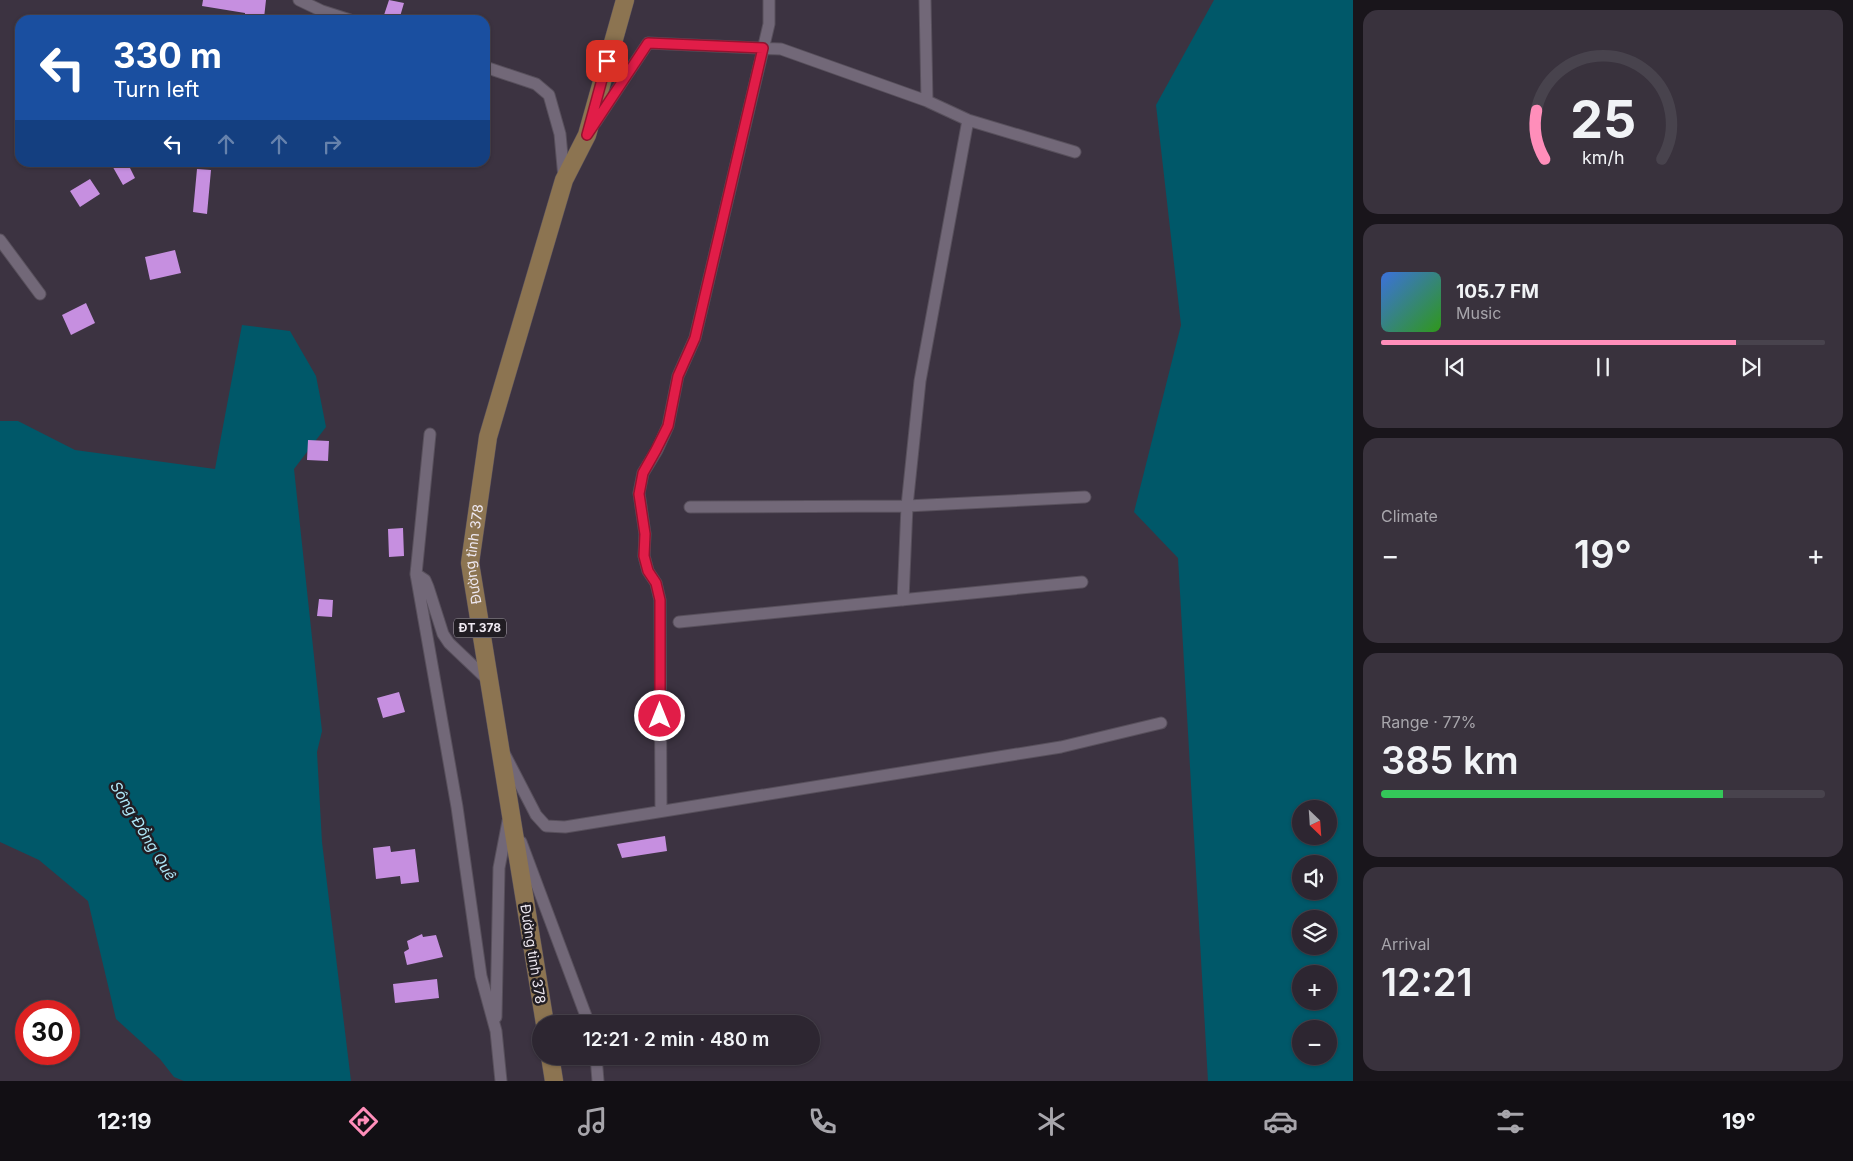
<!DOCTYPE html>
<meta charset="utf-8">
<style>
:root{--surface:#2d2631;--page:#39323d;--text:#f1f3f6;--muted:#a7a5ab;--line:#48434d;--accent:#ff8eba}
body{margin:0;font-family:Inter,sans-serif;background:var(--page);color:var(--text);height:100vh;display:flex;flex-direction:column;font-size:19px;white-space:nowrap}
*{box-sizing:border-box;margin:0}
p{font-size:16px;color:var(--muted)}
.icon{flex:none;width:28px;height:28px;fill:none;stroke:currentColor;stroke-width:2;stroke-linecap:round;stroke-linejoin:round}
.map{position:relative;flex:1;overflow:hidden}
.drawer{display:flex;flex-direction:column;gap:10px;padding:10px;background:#19151b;width:500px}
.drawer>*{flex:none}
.hud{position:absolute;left:15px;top:15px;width:475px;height:152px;border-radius:15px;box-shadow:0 1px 4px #0004,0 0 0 1px var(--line);background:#1a4fa0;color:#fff;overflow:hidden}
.needle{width:32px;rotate:155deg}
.controls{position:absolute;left:1292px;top:800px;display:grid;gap:10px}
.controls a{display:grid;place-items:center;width:45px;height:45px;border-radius:50%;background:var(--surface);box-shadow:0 1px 4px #0004,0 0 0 1px var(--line);font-size:25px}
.speed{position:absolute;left:15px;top:1000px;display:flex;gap:10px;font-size:25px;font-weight:700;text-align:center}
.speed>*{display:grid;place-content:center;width:65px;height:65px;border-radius:50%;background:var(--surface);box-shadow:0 1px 4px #0004,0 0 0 1px var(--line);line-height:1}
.speed .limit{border:8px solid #d22;background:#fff;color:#111}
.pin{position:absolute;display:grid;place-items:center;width:42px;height:42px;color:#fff;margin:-21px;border-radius:10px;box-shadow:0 2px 8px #0006}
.me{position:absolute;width:55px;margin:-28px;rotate:0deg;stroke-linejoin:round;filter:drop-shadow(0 0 4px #0008)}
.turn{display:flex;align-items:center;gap:18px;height:105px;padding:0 15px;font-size:22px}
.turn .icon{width:65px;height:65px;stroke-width:2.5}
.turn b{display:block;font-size:35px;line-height:42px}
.lanes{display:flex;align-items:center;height:48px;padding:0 15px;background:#0003;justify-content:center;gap:25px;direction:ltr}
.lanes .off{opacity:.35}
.big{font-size:38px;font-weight:600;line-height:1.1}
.drawer .tile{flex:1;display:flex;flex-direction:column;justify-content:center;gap:8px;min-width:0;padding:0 18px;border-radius:15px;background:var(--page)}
.drawer .dial{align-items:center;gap:0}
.dial svg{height:130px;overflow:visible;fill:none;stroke:var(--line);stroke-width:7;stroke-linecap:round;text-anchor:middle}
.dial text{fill:var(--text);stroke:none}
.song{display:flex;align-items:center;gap:15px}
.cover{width:60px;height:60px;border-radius:8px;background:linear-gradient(135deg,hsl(220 70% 55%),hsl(110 70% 35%))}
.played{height:5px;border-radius:2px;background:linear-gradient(90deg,var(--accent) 80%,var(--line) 80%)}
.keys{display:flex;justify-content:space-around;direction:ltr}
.heat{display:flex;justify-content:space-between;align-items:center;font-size:28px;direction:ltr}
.charge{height:8px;border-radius:4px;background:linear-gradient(90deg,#34c759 77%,var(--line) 0)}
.trip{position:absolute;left:532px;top:1015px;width:288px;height:50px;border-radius:25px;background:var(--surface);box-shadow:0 1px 4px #0004,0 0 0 1px var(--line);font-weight:600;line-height:50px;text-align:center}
.menu{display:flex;height:80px;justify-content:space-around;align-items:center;background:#120f14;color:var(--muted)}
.menu .icon{width:35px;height:35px}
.menu .selected{color:var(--accent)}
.menu b{font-size:22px;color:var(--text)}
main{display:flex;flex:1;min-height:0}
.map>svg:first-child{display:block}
</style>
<main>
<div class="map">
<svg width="1353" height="1081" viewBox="0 0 1353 1081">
<rect width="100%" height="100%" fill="#3c3341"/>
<path fill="#005869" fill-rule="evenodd" d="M 1214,0 L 1353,0 L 1353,1081 L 1208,1081 L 1178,558 L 1134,512 L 1181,325 L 1156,105 ZM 1301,809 L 1329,809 L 1329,836 L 1301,836 ZM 1301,864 L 1329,864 L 1329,891 L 1301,891 ZM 1301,919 L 1329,919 L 1329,946 L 1301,946 ZM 1301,974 L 1329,974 L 1329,1001 L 1301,1001 ZM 1301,1029 L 1329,1029 L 1329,1056 L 1301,1056 Z
M 242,325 L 290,331 L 316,376 L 326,427 L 294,469 L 322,731 L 317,752 L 322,842 L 351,1081 L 184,1081 L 174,1077 L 160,1059 L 116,1019 L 88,901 L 39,860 L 0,842 L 0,421 L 18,421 L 75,450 L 215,469 Z"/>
<path fill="#c68fe0" d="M 203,0 L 266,0 L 264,18 L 245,16 L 245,13 L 202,6 Z
M 389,0 L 404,3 L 399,20 L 383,18 Z
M 110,162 L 127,162 L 135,178 L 123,185 Z
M 197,169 L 211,170 L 207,214 L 193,212 Z
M 90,179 L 100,194 L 80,207 L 70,191 Z
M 175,250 L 181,273 L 150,280 L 145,257 Z
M 86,303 L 95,323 L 71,335 L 62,315 Z
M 308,440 L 329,441 L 328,461 L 307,460 Z
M 403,528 L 404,556 L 389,557 L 388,529 Z
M 319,599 L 333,600 L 332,617 L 317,616 Z
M 399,692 L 405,712 L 383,718 L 377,698 Z
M 665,836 L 667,851 L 622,858 L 617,844 Z
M 390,846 L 391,852 L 415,849 L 419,882 L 401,884 L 400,876 L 376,879 L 373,848 Z
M 422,934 L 423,937 L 436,935 L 443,957 L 407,965 L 404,952 L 409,949 L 407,941 Z
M 437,979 L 439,998 L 395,1003 L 393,984 Z"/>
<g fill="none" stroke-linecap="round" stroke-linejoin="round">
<defs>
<path id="minor" d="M 299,0 L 322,11 L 350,20
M 925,0 L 927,101
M 485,67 L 536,84 L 549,95 L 560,134 L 564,178
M 595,123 L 648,43 L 781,49 L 927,101 L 968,120 L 1075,152
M 0,240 L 40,294
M 430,434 L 416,574 L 457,807 L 481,976 L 496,1031 L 501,1081
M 690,507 L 907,506 L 1085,497
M 416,574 L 425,580 L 428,587 L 443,634 L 449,643 L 489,681
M 903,600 L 907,506 L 920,381 L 968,120
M 679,622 L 1082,582
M 505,755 L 536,815 L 546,826 L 565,827 L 1061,747 L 1161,723
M 661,810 L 660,600 L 656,583 L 648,571 L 644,556 L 645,534 L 639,493 L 643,473 L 657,450 L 668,426 L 678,376 L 695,338 L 769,24 L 769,0
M 521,842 L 589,1024
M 496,1017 L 499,868 L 508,821
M 596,1056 L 598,1081"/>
<g id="primary">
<path id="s1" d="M 545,1024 L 470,563 L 488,437 L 564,180 L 587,135 L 625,0"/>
<path d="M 550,1056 L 554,1081"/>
</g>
</defs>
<use href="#minor" stroke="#58505c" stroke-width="13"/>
<use href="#primary" stroke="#58505c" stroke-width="19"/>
<use href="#minor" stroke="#726878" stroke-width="11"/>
<use href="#primary" stroke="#8c7451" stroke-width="18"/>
</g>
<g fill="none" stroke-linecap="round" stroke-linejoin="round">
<defs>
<path id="route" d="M 607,61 L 587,135 L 648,43 L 763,48 L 695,338 L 678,376 L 668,426 L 656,450 L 643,473 L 639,494 L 645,534 L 644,556 L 648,571 L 656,583 L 660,600 L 660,716"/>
</defs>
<use href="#route" stroke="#92132f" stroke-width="12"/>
<use href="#route" stroke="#e11d48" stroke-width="9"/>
</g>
<g text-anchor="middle" stroke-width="5" stroke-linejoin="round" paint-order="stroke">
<rect fill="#211d23" stroke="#b0abb3" stroke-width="1" x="454" y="618.5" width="52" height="19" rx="4"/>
<g font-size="12" font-weight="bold" fill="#eee8f1">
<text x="480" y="632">ĐT.378</text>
</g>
<g font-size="14" fill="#eee8f1" stroke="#211d23">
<text dy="5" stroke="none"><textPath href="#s1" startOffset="476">Đường tỉnh 378</textPath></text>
<text transform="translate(533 954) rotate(81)" y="5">Đường tỉnh 378</text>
</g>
<g font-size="15" font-style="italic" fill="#afe9f9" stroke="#211d23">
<text transform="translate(143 831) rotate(59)" y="5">Sông Đồng Quê</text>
</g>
</g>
</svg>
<div class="controls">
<a><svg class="needle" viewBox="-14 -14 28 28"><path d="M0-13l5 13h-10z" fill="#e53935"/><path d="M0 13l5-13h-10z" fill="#a7a5ab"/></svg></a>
<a><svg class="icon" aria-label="sound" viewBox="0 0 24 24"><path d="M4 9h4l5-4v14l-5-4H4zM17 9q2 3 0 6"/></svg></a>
<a><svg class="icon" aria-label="layers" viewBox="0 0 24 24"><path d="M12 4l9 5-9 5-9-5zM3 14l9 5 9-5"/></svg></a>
<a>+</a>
<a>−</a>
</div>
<div class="speed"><div class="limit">30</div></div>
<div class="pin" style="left:607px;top:61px;background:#d93025"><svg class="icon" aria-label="arrive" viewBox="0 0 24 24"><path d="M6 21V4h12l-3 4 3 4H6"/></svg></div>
<svg class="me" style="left:660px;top:716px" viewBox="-20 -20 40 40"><circle r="17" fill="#e11d48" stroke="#fff" stroke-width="3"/><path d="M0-11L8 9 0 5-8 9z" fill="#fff"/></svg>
<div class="trip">12:21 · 2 min · 480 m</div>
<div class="hud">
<div class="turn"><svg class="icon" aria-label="left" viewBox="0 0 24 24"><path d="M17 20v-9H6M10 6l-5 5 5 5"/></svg><div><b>330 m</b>Turn left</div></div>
<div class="lanes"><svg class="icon" aria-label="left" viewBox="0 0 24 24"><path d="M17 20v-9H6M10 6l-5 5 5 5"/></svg><svg class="icon off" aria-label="ahead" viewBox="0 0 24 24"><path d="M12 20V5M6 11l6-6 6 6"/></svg><svg class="icon off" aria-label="ahead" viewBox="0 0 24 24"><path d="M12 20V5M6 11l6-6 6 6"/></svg><svg class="icon off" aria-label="right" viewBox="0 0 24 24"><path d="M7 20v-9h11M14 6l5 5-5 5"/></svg></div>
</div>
</div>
<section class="drawer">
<div class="tile dial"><svg viewBox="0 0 100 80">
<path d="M14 69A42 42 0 1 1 86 69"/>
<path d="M14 69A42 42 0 0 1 9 39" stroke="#ff8eba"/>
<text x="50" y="56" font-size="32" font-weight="700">25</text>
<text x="50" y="72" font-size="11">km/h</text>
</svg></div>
<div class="tile">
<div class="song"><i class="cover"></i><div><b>105.7 FM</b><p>Music</p></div></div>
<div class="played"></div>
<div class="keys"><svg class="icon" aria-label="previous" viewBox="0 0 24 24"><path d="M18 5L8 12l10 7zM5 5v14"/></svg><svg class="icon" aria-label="pause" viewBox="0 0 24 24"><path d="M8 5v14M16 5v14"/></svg><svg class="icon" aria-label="next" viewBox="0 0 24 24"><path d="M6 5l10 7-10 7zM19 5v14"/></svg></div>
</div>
<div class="tile"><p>Climate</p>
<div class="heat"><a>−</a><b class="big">19°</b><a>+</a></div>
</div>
<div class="tile"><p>Range · 77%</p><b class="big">385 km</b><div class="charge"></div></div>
<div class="tile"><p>Arrival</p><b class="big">12:21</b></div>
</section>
</main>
<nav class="menu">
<b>12:19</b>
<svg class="icon selected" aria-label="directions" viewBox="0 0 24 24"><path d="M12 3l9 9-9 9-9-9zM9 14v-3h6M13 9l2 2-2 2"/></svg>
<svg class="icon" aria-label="music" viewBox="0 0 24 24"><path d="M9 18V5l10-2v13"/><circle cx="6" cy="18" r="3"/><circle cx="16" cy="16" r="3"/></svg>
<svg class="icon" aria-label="phone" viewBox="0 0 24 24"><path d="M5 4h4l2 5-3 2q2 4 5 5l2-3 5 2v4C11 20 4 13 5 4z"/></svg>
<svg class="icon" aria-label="climate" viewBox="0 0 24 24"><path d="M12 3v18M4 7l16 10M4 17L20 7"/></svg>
<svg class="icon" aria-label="car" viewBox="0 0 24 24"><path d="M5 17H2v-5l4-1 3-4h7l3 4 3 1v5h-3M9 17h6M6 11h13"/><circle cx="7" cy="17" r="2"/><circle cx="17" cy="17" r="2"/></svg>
<svg class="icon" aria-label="filters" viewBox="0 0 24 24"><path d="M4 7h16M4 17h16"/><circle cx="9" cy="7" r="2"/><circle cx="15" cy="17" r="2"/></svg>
<b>19°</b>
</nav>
